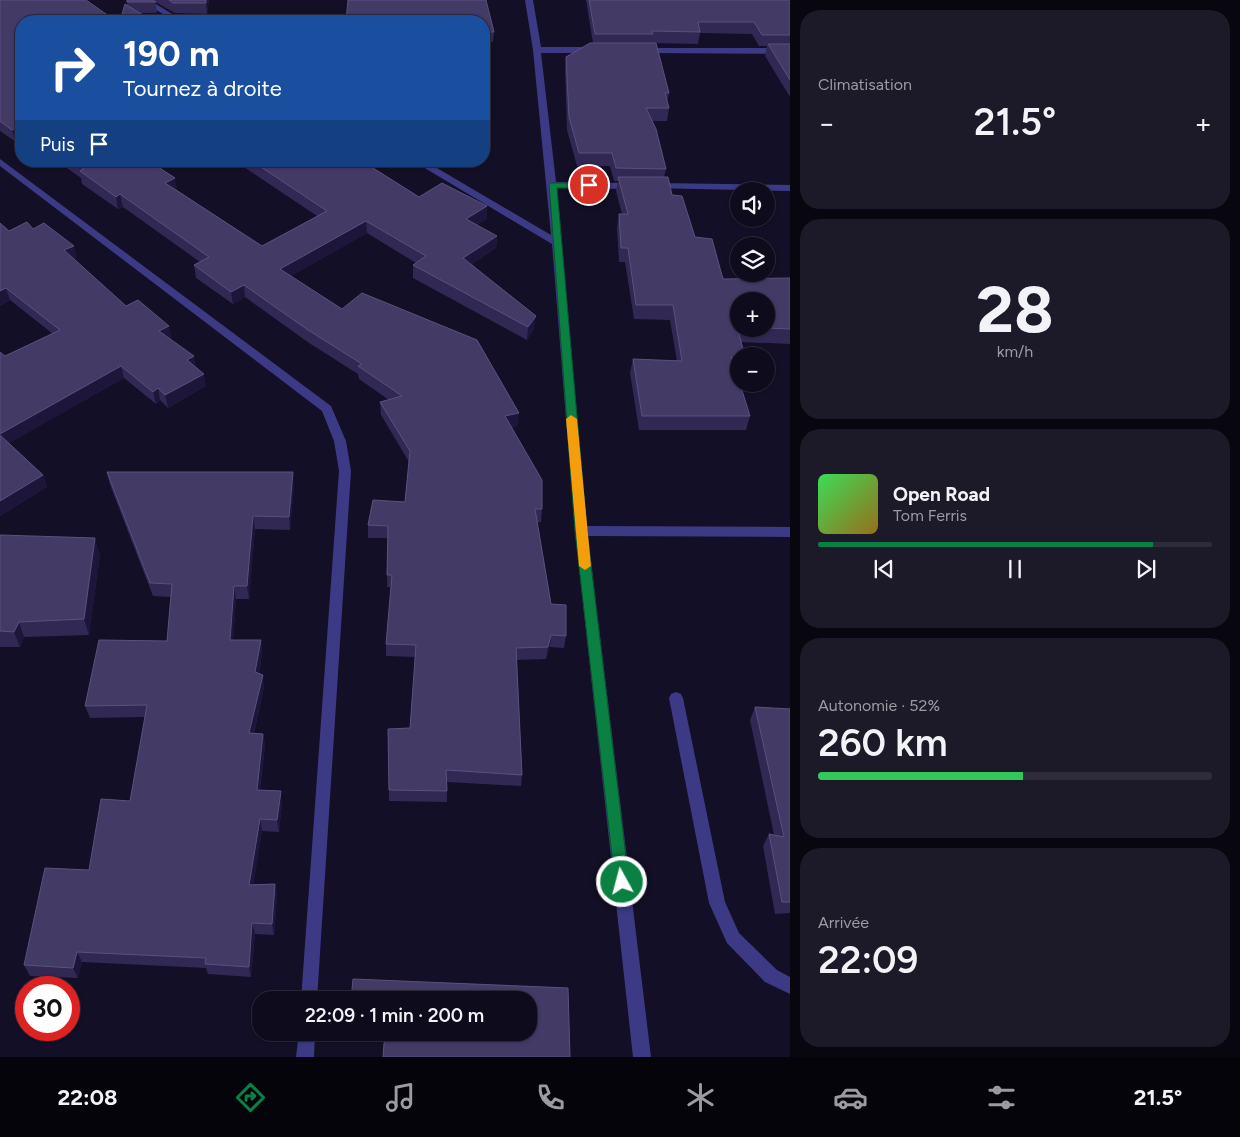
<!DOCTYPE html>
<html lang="fr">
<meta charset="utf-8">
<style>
:root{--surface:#0e0b1c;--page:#1c1929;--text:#f1f3f6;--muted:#9b9ba3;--line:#2e2b3b;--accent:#0b8043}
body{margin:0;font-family:Figtree,sans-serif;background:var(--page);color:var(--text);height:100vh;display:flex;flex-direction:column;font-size:19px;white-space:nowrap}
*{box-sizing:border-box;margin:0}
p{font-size:16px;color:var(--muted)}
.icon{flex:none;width:28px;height:28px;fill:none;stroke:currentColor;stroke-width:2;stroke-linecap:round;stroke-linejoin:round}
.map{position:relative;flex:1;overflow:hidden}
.drawer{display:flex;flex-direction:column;gap:10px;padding:10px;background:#08060f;width:450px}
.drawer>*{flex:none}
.guide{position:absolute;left:15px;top:15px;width:475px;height:152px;border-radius:20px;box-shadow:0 1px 4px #0004,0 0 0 1px var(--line);background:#1a4fa0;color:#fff;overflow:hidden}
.buttons{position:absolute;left:730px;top:182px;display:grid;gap:10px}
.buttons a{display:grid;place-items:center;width:45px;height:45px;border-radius:50%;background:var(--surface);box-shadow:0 1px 4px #0004,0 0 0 1px var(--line);font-size:25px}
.speed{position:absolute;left:15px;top:976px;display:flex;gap:10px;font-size:25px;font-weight:700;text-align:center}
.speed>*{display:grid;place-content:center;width:65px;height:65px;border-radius:50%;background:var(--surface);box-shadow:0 1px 4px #0004,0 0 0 1px var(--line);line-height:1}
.speed .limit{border:8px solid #d22;background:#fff;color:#111}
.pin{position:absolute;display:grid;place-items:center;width:42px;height:42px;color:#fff;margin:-21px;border:2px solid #fff;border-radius:50%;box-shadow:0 1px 5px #0007}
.me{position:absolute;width:55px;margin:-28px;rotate:353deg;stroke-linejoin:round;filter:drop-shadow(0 0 4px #0008)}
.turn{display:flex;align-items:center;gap:18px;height:105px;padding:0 25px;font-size:22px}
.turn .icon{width:65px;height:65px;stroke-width:2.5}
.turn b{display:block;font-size:35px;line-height:42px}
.then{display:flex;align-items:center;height:48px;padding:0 25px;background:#0003;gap:10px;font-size:19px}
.big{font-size:38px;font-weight:600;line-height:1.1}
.drawer .card{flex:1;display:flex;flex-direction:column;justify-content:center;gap:8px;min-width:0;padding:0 18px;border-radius:20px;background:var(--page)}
.drawer .dial{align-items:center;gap:0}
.dial b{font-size:65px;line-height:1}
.song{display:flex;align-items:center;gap:15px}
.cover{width:60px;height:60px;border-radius:8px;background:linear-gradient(135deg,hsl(130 70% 55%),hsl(40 70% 35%))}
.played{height:5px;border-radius:2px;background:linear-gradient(90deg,var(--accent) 85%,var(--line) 85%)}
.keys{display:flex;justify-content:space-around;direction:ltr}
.heat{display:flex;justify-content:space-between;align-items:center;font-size:28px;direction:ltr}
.charge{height:8px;border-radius:4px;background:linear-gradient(90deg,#34c759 52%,var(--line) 0)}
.trip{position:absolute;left:252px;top:991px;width:285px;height:50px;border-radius:20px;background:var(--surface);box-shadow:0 1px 4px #0004,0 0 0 1px var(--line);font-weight:600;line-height:50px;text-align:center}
.tabs{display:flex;height:80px;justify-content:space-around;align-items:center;background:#06040b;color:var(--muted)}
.tabs .icon{width:35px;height:35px}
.tabs .selected{color:var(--accent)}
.tabs b{font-size:22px;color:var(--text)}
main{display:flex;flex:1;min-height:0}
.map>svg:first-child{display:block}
</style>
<main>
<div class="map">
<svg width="790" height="1057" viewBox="0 0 790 1057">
<rect width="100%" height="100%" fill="#130f26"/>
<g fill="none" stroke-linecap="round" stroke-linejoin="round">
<path fill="#3d3a85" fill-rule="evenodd" d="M 676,692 L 681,694 L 683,698 L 725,902 L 739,933 L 777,970 L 790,977 L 790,994 L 765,982 L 727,943 L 709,903 L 669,698 L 671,694 Z"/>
<path fill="#3d3a85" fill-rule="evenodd" d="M 139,0 L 149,0 L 184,21 L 175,21 Z
M 525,0 L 533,0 L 541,47 L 595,47 L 599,50 L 595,53 L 541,53 L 556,182 L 633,183 L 638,186 L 633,189 L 557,188 L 587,526 L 790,527 L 790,537 L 588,536 L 651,1057 L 633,1057 L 575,531 L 552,244 L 413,161 L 425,161 L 551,235 L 533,50 Z
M 640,48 L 790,48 L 790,54 L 643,53 L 640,52 Z
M 0,159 L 331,406 L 346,441 L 351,471 L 317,1000 L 301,1000 L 339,471 L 334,441 L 322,411 L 0,166 Z
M 655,183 L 790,185 L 790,191 L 652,188 L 650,186 Z
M 299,1032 L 315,1032 L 314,1057 L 296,1057 Z"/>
</g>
<path fill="#312854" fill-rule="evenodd" d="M 0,0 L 21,21 L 21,140 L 16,142 L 0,131 Z
M 127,0 L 209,0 L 207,14 L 175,13 L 155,2 L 157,13 L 139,13 L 127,6 Z
M 586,0 L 790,0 L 790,97 L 765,56 L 767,46 L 759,46 L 752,34 L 700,33 L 698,44 L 651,43 L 669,93 L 667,102 L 669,108 L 667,121 L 652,121 L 666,169 L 664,177 L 672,195 L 695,237 L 723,279 L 790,278 L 790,344 L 741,342 L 739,356 L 739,371 L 736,371 L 750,416 L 746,430 L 639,430 L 630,373 L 633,359 L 677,361 L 670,320 L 634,319 L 625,262 L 619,262 L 617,228 L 619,214 L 622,214 L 616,191 L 618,181 L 614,181 L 610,166 L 577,166 L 567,130 L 565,70 L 566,57 L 593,43 ZM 739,301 L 766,301 L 766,329 L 739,329 Z
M 484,21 L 494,32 L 493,42 L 484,42 Z
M 57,161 L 149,161 L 177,190 L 262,246 L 317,216 L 235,161 L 233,162 L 231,161 L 362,161 L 419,197 L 487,206 L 487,219 L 477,225 L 497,236 L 496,248 L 472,264 L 534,329 L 527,340 L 413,278 L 413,265 L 416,263 L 367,233 L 291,276 L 518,426 L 512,427 L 542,509 L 541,522 L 537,522 L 551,604 L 566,636 L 564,648 L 550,647 L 546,659 L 517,660 L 522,775 L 521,786 L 447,782 L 447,802 L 389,801 L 388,729 L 410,728 L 416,657 L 386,656 L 386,644 L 391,587 L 387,587 L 388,538 L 368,538 L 368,525 L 405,502 L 409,462 L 381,415 L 380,402 L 389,400 L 359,379 L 358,374 L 309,343 L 245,297 L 233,304 L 196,278 L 194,265 L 200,262 L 123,207 L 118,209 L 82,184 L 81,178 Z
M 0,223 L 9,231 L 33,229 L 77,258 L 74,259 L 126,306 L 169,326 L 171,338 L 170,339 L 196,367 L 206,386 L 168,408 L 160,400 L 156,404 L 124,378 L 9,443 L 43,475 L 47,487 L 0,516 L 5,356 L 53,334 L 10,300 L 0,306 Z
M 107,472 L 294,485 L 290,530 L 255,529 L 249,599 L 236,599 L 233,640 L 261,640 L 262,653 L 259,674 L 264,687 L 254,733 L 263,734 L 265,746 L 260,790 L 282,803 L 279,832 L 262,831 L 253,884 L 275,884 L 277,895 L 274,935 L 255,934 L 251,977 L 208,974 L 206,968 L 82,962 L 78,978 L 30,976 L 24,965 L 89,870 L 130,801 L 145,717 L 90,718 L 85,706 L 167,641 L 171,597 L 153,596 L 110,485 Z
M 0,535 L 100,554 L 89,635 L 24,637 L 20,647 L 0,647 Z
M 790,706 L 790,913 L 775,914 L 763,846 L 769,834 L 774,835 L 750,720 L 755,707 L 789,709 Z
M 353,979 L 568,988 L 570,1057 L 383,1057 L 384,1039 L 349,1037 L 348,1032 L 529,1032 L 529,1000 L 351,1000 Z"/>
<path fill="#1d163a" d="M 206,0 L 209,0 L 207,14 L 206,3 Z
M 21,126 L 21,140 L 16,142 L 12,130 Z
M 175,178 L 177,190 L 165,183 Z
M 120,194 L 123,207 L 118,209 L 116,197 Z
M 487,206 L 487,219 L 466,232 L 466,219 Z
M 366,221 L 367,233 L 281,282 L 280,269 Z
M 497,236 L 496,248 L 463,270 L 463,258 Z
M 74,246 L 77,258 L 67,263 L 64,250 Z
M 244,285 L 245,297 L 233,304 L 231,292 Z
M 6,288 L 10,300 L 0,306 L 0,291 Z
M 536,316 L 534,329 L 527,340 L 528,327 Z
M 169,326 L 171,338 L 161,344 L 159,331 Z
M 194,356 L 196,368 L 187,360 Z
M 121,366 L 124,378 L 3,447 L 0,438 L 0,434 Z
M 204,374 L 206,386 L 168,408 L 165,395 Z
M 158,388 L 160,400 L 156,404 L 153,392 Z
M 519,413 L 518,426 L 504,429 L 505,416 Z
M 293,472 L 294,485 L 290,530 L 289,517 Z
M 43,475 L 47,487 L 0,516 L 0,501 Z
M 253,516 L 255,529 L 249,599 L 247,586 Z
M 95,538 L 100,554 L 89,635 L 84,619 Z
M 234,586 L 236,599 L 232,653 L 230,640 Z
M 19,622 L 24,637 L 20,647 L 14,632 Z
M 551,635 L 550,647 L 546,659 L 548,647 Z
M 261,640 L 262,653 L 257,685 L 255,672 Z
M 263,675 L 264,687 L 251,745 L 249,733 Z
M 263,734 L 265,746 L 258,802 L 257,790 Z
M 281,791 L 282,803 L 279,832 L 277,820 Z
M 260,819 L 262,831 L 252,896 L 249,885 Z
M 275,884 L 277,895 L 274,935 L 272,924 Z
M 252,923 L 255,934 L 251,977 L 249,967 Z
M 77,952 L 82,962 L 78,978 L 73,968 Z"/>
<path fill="#433a66" stroke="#5a527e" d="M 0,0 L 86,0 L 116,21 L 21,21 L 21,126 L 12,130 L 0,121 Z
M 127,0 L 152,0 L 156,2 L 127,2 Z
M 169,0 L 206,0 L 206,3 L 173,3 Z
M 348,0 L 486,0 L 494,32 L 484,32 L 484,21 L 346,21 Z
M 589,0 L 790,0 L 790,35 L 762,35 L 754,22 L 698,22 L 700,32 L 652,31 L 653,34 L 595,34 Z
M 125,4 L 153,21 L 120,21 Z
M 590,43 L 656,43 L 669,93 L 665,93 L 669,108 L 646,108 L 656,129 L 666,169 L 616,168 L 612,153 L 579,153 L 569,117 L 566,57 Z
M 768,44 L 790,44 L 790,80 Z
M 72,161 L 149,161 L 175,178 L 165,183 L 262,246 L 327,211 L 252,161 L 362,161 L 419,197 L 442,183 L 487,206 L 466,219 L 497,236 L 463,258 L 536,316 L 528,327 L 413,265 L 426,256 L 366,221 L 280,269 L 342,309 L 362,293 L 477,340 L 519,413 L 505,416 L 542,480 L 542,509 L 535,509 L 551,604 L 566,605 L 566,636 L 551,635 L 548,647 L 516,648 L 522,775 L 446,770 L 447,791 L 389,790 L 388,729 L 410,728 L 416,645 L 386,644 L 392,575 L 387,575 L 388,526 L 368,525 L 373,500 L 405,502 L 410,451 L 380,402 L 402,396 L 358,366 L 362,364 L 308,330 L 244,285 L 231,292 L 194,265 L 209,257 L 120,194 L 116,197 L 80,171 L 84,169 Z
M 618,177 L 668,177 L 672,195 L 682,196 L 695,237 L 712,239 L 723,279 L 790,278 L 790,329 L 766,328 L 766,301 L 739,301 L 739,327 L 737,327 L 745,356 L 731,357 L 739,381 L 739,384 L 740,384 L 750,416 L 642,416 L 633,359 L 682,361 L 673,305 L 636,305 L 628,248 L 621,248 L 619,214 L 628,214 Z
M 27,222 L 33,229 L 44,223 L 74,246 L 64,250 L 126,306 L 138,300 L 169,326 L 159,331 L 194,356 L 187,360 L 204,374 L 165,395 L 158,388 L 153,392 L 121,366 L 0,434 L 0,352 L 5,356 L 60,330 L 6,288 L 0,291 L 0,223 L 9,231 Z
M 0,435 L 43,475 L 0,501 Z
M 107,472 L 293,472 L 289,517 L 253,516 L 247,586 L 234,586 L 230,640 L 261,640 L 255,672 L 263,675 L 249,733 L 263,734 L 257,790 L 281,791 L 277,820 L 260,819 L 249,885 L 275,884 L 272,924 L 252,923 L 249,967 L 205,964 L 206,958 L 77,952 L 73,968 L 24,965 L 45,868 L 89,870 L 101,799 L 130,801 L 147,705 L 85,706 L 99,640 L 167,641 L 172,584 L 150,583 Z
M 0,535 L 95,538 L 84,619 L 19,622 L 14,632 L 0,631 Z
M 755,707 L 790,709 L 790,902 L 782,902 L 769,834 L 784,837 Z
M 353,979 L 568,988 L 570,1057 L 383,1057 L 385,1032 L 529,1032 L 529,1000 L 351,1000 Z"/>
<path fill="#0b8043" stroke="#07532c" d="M 549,183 L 589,183 L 593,185 L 589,188 L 557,188 L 587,531 L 629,882 L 627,886 L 622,888 L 617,886 L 615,882 L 575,531 Z"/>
<path fill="#f59e0b" d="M 571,415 L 577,419 L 591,566 L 585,570 L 579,566 L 566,419 Z"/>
</svg>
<div class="buttons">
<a><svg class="icon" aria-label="sound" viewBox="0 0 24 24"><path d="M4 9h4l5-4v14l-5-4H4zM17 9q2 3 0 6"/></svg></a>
<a><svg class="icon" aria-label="layers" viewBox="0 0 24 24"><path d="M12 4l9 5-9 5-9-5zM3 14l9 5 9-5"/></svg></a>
<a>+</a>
<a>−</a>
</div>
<div class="speed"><div class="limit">30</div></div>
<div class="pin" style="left:589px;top:185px;background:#d93025"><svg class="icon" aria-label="arrive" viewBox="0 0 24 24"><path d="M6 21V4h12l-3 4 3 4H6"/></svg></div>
<svg class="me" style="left:622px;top:882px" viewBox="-20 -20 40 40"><circle r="17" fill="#0b8043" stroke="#fff" stroke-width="3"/><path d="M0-11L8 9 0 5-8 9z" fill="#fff"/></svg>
<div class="trip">22:09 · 1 min · 200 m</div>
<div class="guide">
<div class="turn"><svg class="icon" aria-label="right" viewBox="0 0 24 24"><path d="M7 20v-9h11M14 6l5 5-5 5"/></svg><div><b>190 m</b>Tournez à droite</div></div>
<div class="then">Puis<svg class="icon" aria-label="arrive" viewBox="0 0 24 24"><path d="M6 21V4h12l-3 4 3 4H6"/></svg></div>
</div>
</div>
<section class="drawer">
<div class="card"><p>Climatisation</p>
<div class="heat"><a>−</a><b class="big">21.5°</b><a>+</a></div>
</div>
<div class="card dial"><b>28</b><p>km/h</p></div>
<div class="card">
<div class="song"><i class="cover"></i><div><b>Open Road</b><p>Tom Ferris</p></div></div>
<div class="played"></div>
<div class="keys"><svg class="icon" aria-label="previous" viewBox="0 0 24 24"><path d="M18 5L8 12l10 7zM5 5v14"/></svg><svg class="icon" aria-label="pause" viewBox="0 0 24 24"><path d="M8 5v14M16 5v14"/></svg><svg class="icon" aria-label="next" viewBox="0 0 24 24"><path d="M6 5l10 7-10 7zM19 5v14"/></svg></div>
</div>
<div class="card"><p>Autonomie · 52%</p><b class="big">260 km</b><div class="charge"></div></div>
<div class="card"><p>Arrivée</p><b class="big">22:09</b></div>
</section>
</main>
<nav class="tabs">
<b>22:08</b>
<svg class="icon selected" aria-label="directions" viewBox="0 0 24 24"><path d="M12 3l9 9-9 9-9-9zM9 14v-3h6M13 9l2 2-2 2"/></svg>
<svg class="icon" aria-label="music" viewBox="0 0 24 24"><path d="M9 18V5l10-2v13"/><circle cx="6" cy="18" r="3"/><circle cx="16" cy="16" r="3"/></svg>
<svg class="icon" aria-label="phone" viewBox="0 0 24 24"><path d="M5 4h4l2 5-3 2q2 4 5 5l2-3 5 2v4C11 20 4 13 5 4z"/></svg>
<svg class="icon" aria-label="climate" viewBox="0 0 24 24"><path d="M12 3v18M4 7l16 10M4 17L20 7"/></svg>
<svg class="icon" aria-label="car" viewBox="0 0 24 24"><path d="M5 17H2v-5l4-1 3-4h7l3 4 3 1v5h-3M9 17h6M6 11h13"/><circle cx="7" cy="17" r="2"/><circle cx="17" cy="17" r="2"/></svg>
<svg class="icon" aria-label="filters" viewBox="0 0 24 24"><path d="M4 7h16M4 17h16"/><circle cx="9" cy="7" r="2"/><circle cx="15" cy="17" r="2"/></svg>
<b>21.5°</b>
</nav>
